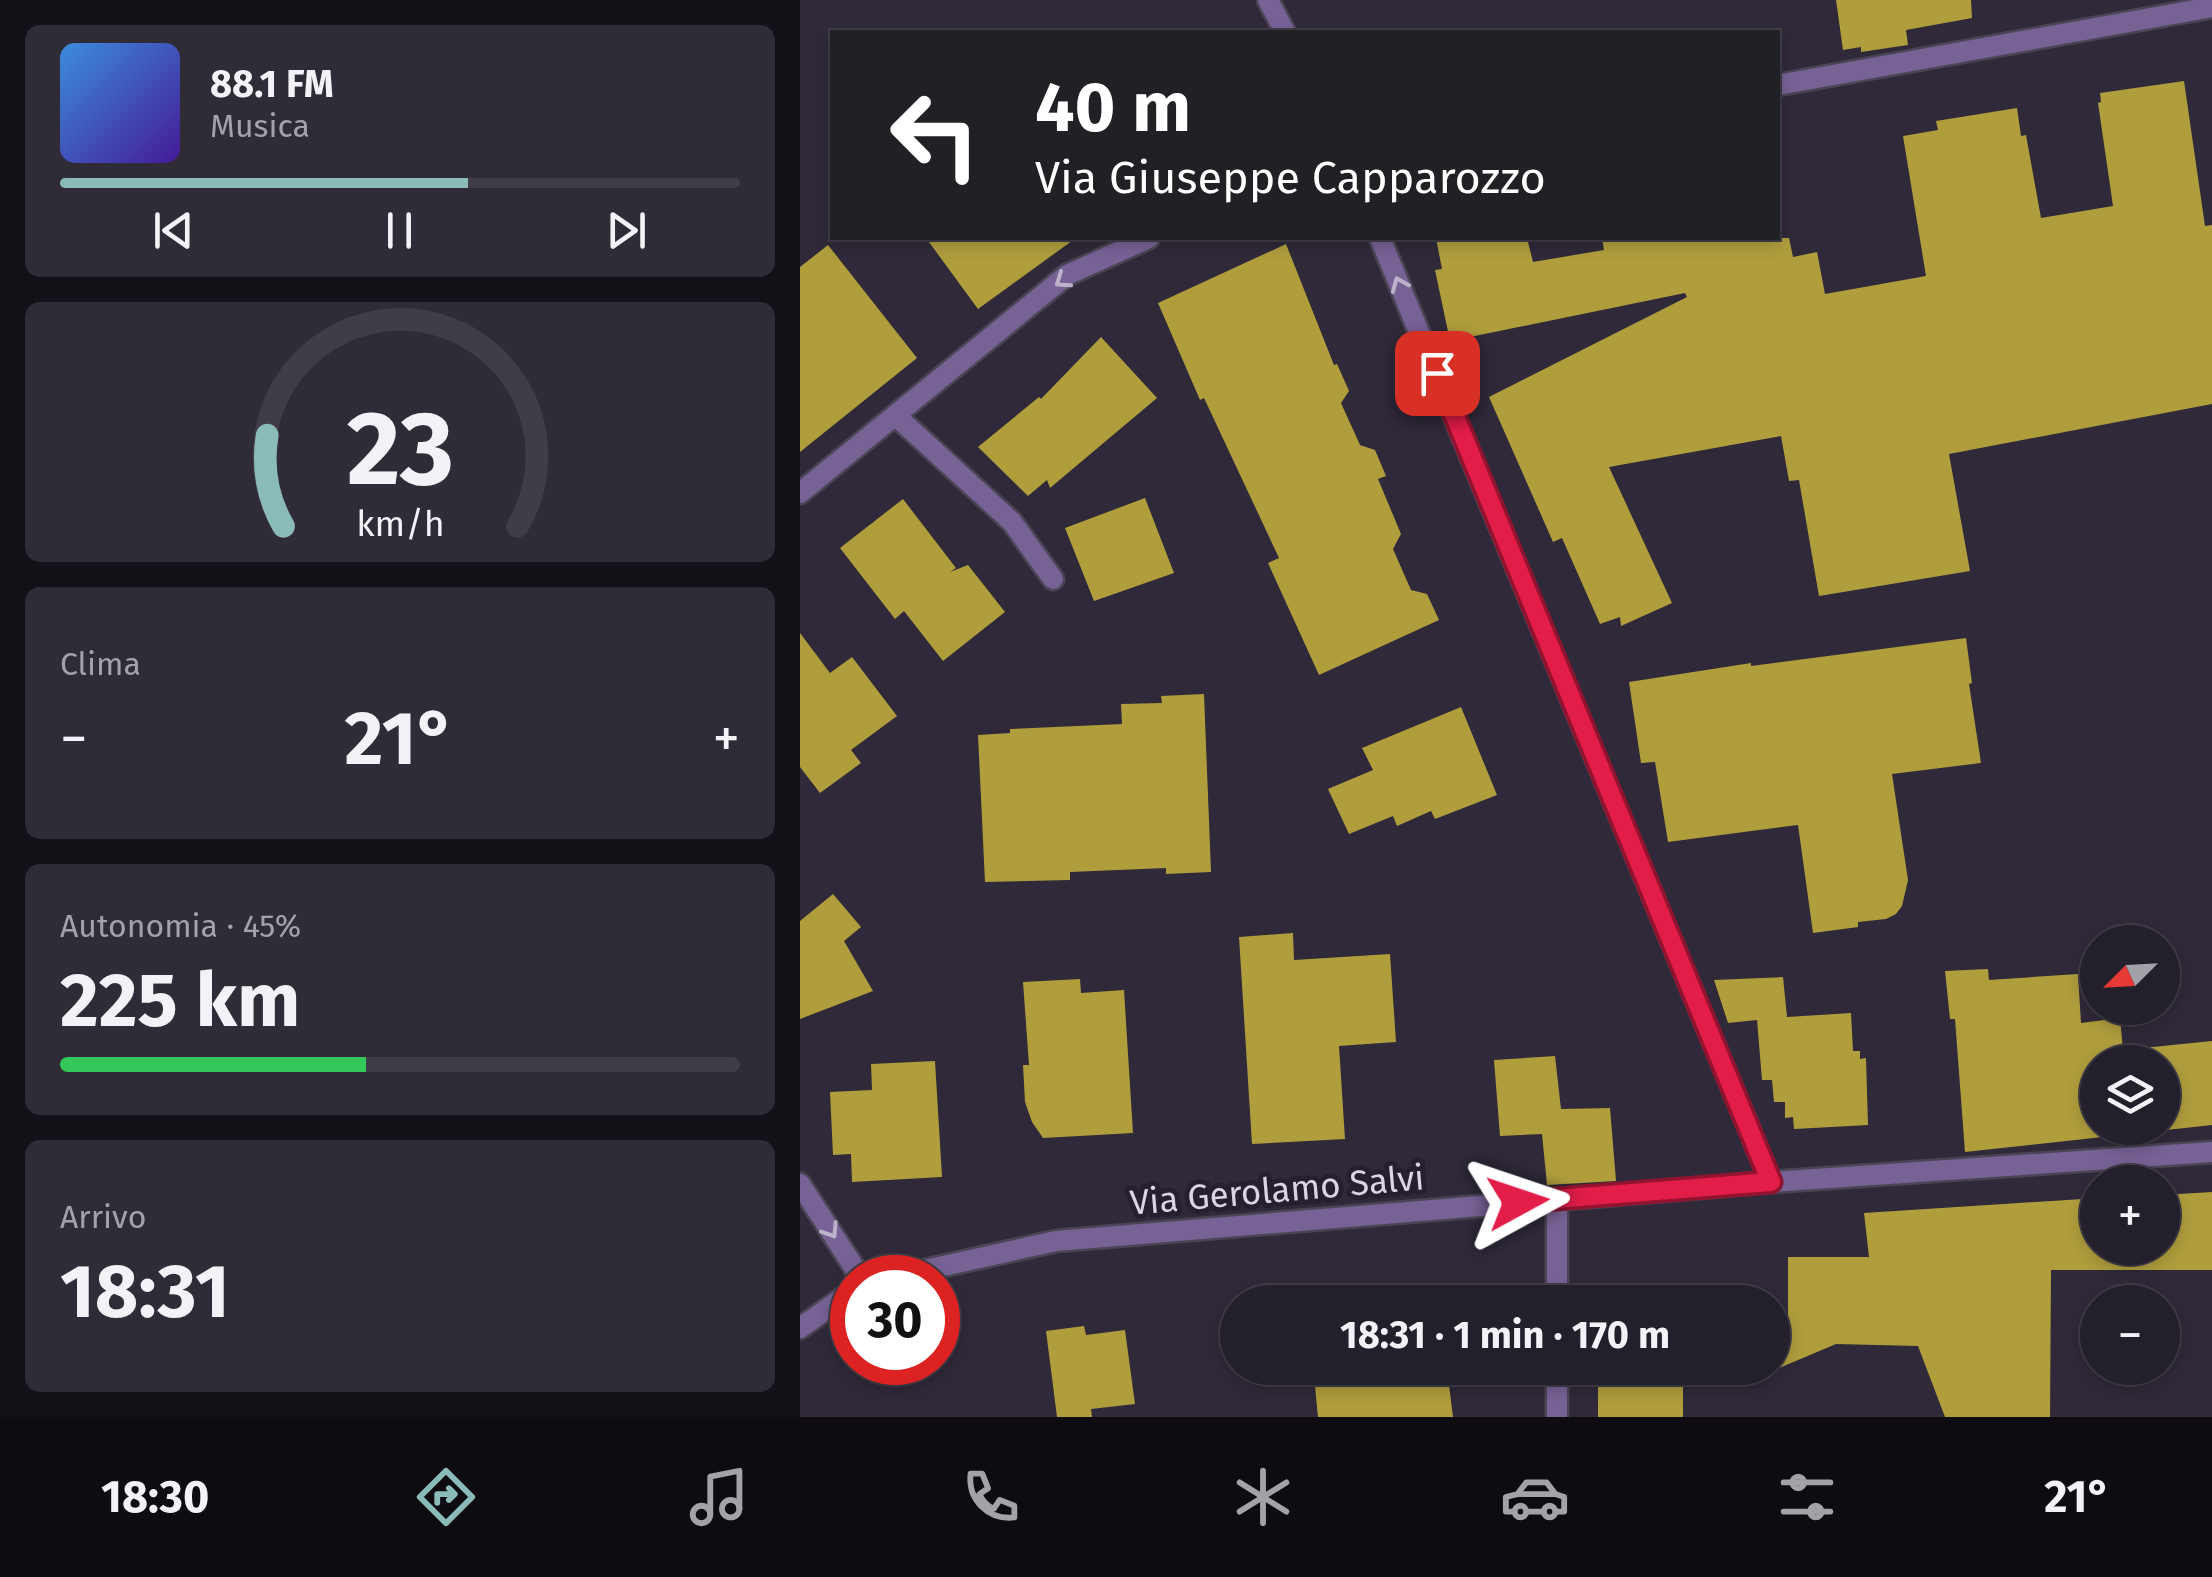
<!DOCTYPE html>
<html lang="it">
<meta charset="utf-8">
<style>
:root{--surface:#231f2b;--page:#2f2c37;--text:#f1f3f6;--muted:#a3a2a9;--line:#403d47;--accent:#8bbbb9}
body{margin:0;font-family:"Fira Sans",sans-serif;background:var(--page);color:var(--text);height:100vh;display:flex;flex-direction:column;font-size:38px;white-space:nowrap}
*{box-sizing:border-box;margin:0}
p{font-size:32px;color:var(--muted)}
.icon{flex:none;width:55px;height:55px;fill:none;stroke:currentColor;stroke-width:2;stroke-linecap:round;stroke-linejoin:round}
.map{position:relative;flex:1;overflow:hidden}
.panel{display:flex;flex-direction:column;gap:25px;padding:25px;background:#131118;width:800px}
.panel>*{flex:none}
.hud{position:absolute;left:30px;top:30px;width:950px;height:210px;border-radius:0px;box-shadow:0 5px 15px #0003,0 0 0 2px var(--line);background:#202124;color:#fff;overflow:hidden}
.needle{width:65px;rotate:246deg}
.fabs{position:absolute;left:1280px;top:925px;display:grid;gap:20px}
.fabs a{display:grid;place-items:center;width:100px;height:100px;border-radius:50%;background:var(--surface);box-shadow:0 5px 15px #0003,0 0 0 2px var(--line);font-size:50px}
.speed{position:absolute;left:30px;top:1255px;display:flex;gap:20px;font-size:50px;font-weight:700;text-align:center}
.speed>*{display:grid;place-content:center;width:130px;height:130px;border-radius:50%;background:var(--surface);box-shadow:0 5px 15px #0003,0 0 0 2px var(--line);line-height:1}
.speed .limit{border:15px solid #d22;background:#fff;color:#111}
.pin{position:absolute;display:grid;place-items:center;width:85px;height:85px;color:#fff;margin:-42px;border-radius:20px;box-shadow:0 5px 15px #0006}
.me{position:absolute;width:110px;margin:-55px;rotate:85deg;stroke-linejoin:round;filter:drop-shadow(0 0 8px #0008)}
.turn{display:flex;align-items:center;gap:35px;height:210px;padding:0 40px;font-size:45px}
.turn .icon{width:130px;height:130px;stroke-width:2.5}
.turn b{display:block;font-size:70px;line-height:85px}
.big{font-size:75px;font-weight:700;line-height:1.1}
.panel .tile{flex:1;display:flex;flex-direction:column;justify-content:center;gap:15px;min-width:0;padding:0 35px;border-radius:15px;background:var(--page)}
.panel .dial{align-items:center;gap:0}
.dial svg{height:260px;overflow:visible;fill:none;stroke:var(--line);stroke-width:7;stroke-linecap:round;text-anchor:middle}
.dial text{fill:var(--text);stroke:none}
.song{display:flex;align-items:center;gap:30px}
.cover{width:120px;height:120px;border-radius:15px;background:linear-gradient(135deg,hsl(210 70% 55%),hsl(260 70% 35%))}
.played{height:10px;border-radius:5px;background:linear-gradient(90deg,var(--accent) 60%,var(--line) 60%)}
.keys{display:flex;justify-content:space-around;direction:ltr}
.heat{display:flex;justify-content:space-between;align-items:center;font-size:55px;direction:ltr}
.charge{height:15px;border-radius:8px;background:linear-gradient(90deg,#34c759 45%,var(--line) 0)}
.trip{position:absolute;left:420px;top:1285px;width:570px;height:100px;border-radius:50px;background:var(--surface);box-shadow:0 5px 15px #0003,0 0 0 2px var(--line);font-weight:700;line-height:100px;text-align:center}
.menu{display:flex;height:160px;justify-content:space-around;align-items:center;background:#0e0c11;color:var(--muted)}
.menu .icon{width:70px;height:70px}
.menu .current{color:var(--accent)}
.menu b{font-size:45px;color:var(--text)}
main{display:flex;flex:1;min-height:0}
.map>svg:first-child{display:block}
</style>
<main>
<section class="panel">
<div class="tile">
<div class="song"><i class="cover"></i><div><b>88.1 FM</b><p>Musica</p></div></div>
<div class="played"></div>
<div class="keys"><svg class="icon" aria-label="previous" viewBox="0 0 24 24"><path d="M18 5L8 12l10 7zM5 5v14"/></svg><svg class="icon" aria-label="pause" viewBox="0 0 24 24"><path d="M8 5v14M16 5v14"/></svg><svg class="icon" aria-label="next" viewBox="0 0 24 24"><path d="M6 5l10 7-10 7zM19 5v14"/></svg></div>
</div>
<div class="tile dial"><svg viewBox="0 0 100 80">
<path d="M14 69A42 42 0 1 1 86 69"/>
<path d="M14 69A42 42 0 0 1 9 41" stroke="#8bbbb9"/>
<text x="50" y="56" font-size="32" font-weight="700">23</text>
<text x="50" y="72" font-size="11">km/h</text>
</svg></div>
<div class="tile"><p>Clima</p>
<div class="heat"><a>−</a><b class="big">21°</b><a>+</a></div>
</div>
<div class="tile"><p>Autonomia · 45%</p><b class="big">225 km</b><div class="charge"></div></div>
<div class="tile"><p>Arrivo</p><b class="big">18:31</b></div>
</section>
<div class="map">
<svg width="1412" height="1417" viewBox="0 0 1412 1417">
<rect width="100%" height="100%" fill="#2f2939"/>
<path fill="#b09e3d" fill-rule="evenodd" d="M 1036,0 L 1171,0 L 1172,18 L 1106,30 L 1108,45 L 1061,52 L 1061,47 L 1043,50 Z
M 1384,81 L 1405,226 L 1412,225 L 1412,404 L 1149,454 L 1170,571 L 1019,596 L 999,480 L 989,481 L 981,436 L 809,467 L 872,603 L 821,626 L 820,617 L 800,624 L 762,538 L 753,542 L 689,397 L 887,297 L 885,293 L 650,341 L 635,270 L 642,269 L 636,238 L 727,238 L 733,262 L 804,250 L 802,238 L 989,238 L 993,257 L 1017,252 L 1025,294 L 1126,276 L 1103,136 L 1138,130 L 1136,121 L 1217,108 L 1221,136 L 1226,135 L 1241,218 L 1313,206 L 1298,103 L 1301,102 L 1300,93 Z
M 126,238 L 276,238 L 178,309 Z
M 486,244 L 534,365 L 537,364 L 549,391 L 541,403 L 560,445 L 575,450 L 586,476 L 578,479 L 601,534 L 593,549 L 611,590 L 627,594 L 639,620 L 519,675 L 468,563 L 479,558 L 404,398 L 400,400 L 358,303 Z
M 28,245 L 117,358 L 0,452 L 0,267 Z
M 301,337 L 357,398 L 250,488 L 247,480 L 228,496 L 178,447 L 239,397 L 241,399 Z
M 345,498 L 374,573 L 294,601 L 265,528 Z
M 103,499 L 156,568 L 150,572 L 168,565 L 205,612 L 143,661 L 104,611 L 95,619 L 40,548 Z
M 0,633 L 30,673 L 52,657 L 97,716 L 51,750 L 61,763 L 20,793 L 0,767 Z
M 1166,638 L 1172,683 L 1169,684 L 1181,763 L 1092,774 L 1108,880 L 1102,906 L 1096,914 L 1086,919 L 1058,922 L 1058,927 L 1013,933 L 998,825 L 868,842 L 855,762 L 841,763 L 829,682 L 951,663 L 951,666 Z
M 404,694 L 411,872 L 366,874 L 366,868 L 270,872 L 270,880 L 185,882 L 178,735 L 210,733 L 210,729 L 322,724 L 321,704 L 362,703 L 361,696 Z
M 661,707 L 697,795 L 635,819 L 631,811 L 597,826 L 593,816 L 549,834 L 528,789 L 573,770 L 562,748 Z
M 33,894 L 61,927 L 44,941 L 73,991 L 0,1019 L 0,921 Z
M 493,933 L 494,960 L 590,954 L 596,1042 L 539,1046 L 545,1139 L 452,1144 L 439,937 Z
M 1188,969 L 1189,980 L 1278,974 L 1281,1023 L 1320,1018 L 1323,1050 L 1412,1041 L 1412,1125 L 1165,1152 L 1155,1019 L 1150,1019 L 1145,971 ZM 1298,1062 L 1362,1062 L 1362,1128 L 1298,1128 Z
M 983,977 L 987,1017 L 1051,1013 L 1053,1051 L 1060,1051 L 1060,1059 L 1066,1058 L 1068,1125 L 994,1129 L 993,1117 L 985,1118 L 985,1102 L 974,1102 L 972,1080 L 962,1080 L 957,1020 L 928,1023 L 914,980 Z
M 280,979 L 281,993 L 324,990 L 333,1133 L 243,1138 L 232,1122 L 225,1102 L 223,1065 L 229,1065 L 223,982 Z
M 755,1056 L 761,1109 L 810,1108 L 816,1181 L 747,1185 L 742,1134 L 700,1136 L 694,1060 Z
M 135,1061 L 142,1177 L 52,1182 L 51,1154 L 33,1155 L 30,1092 L 72,1090 L 71,1064 Z
M 1412,1192 L 1412,1270 L 1251,1270 L 1250,1417 L 1145,1417 L 1118,1346 L 1036,1344 L 972,1371 L 972,1320 L 988,1315 L 988,1257 L 1069,1257 L 1064,1213 L 1298,1198 L 1298,1248 L 1362,1248 L 1362,1195 Z
M 640,1289 L 642,1302 L 599,1302 L 604,1302 L 603,1294 Z
M 822,1290 L 883,1290 L 883,1302 L 823,1302 Z
M 284,1326 L 286,1335 L 325,1330 L 335,1404 L 291,1409 L 292,1417 L 257,1417 L 246,1331 Z
M 495,1368 L 652,1368 L 654,1384 L 649,1385 L 653,1417 L 518,1417 L 514,1376 L 497,1378 Z
M 798,1368 L 883,1368 L 883,1417 L 798,1417 Z"/>
<g fill="none" stroke-linecap="round" stroke-linejoin="round">
<defs>
<path id="minor" d="M 468,0 L 485,32
M 978,85 L 1412,7
M 580,238 L 971,1182
M 96,416 L 212,522 L 253,579
M 0,493 L 267,275 L 349,238
M 0,1184 L 61,1278
M 757,1199 L 757,1302
M 89,1278 L 256,1241 L 971,1182 L 1412,1152
M 0,1328 L 52,1291
M 757,1368 L 757,1417"/>
</defs>
<use href="#minor" stroke="#4a4554" stroke-width="25"/>
<use href="#minor" stroke="#766295" stroke-width="20"/>
</g>
<defs><path id="oneway-chevron" d="M-2-3.5L2.5 0L-2 3.5" fill="none" stroke-width="1.6" stroke-linecap="round" stroke-linejoin="round" transform="scale(2.5)"/></defs>
<g stroke="#bbb3ca">
<use href="#oneway-chevron" transform="translate(262 281) rotate(145)"/>
<use href="#oneway-chevron" transform="translate(599 284) rotate(-113)"/>
<use href="#oneway-chevron" transform="translate(31 1231) rotate(57)"/>
</g>
<g fill="none" stroke-linecap="round" stroke-linejoin="round">
<defs>
<path id="route" d="M 637,373 L 971,1182 L 718,1202"/>
</defs>
<use href="#route" stroke="#92132f" stroke-width="25"/>
<use href="#route" stroke="#e11d48" stroke-width="18"/>
</g>
<g text-anchor="middle" stroke-width="10" stroke-linejoin="round" paint-order="stroke">
<g font-size="35" fill="#d9d6e1" stroke="#251f2f">
<text transform="translate(477 1190) rotate(-5)" y="12">Via Gerolamo Salvi</text>
</g>
</g>
</svg>
<div class="fabs">
<a><svg class="needle" viewBox="-14 -14 28 28"><path d="M0-13l5 13h-10z" fill="#e53935"/><path d="M0 13l5-13h-10z" fill="#a3a2a9"/></svg></a>
<a><svg class="icon" aria-label="layers" viewBox="0 0 24 24"><path d="M12 4l9 5-9 5-9-5zM3 14l9 5 9-5"/></svg></a>
<a>+</a>
<a>−</a>
</div>
<div class="speed"><div class="limit">30</div></div>
<div class="pin" style="left:637px;top:373px;background:#d93025"><svg class="icon" aria-label="arrive" viewBox="0 0 24 24"><path d="M6 21V4h12l-3 4 3 4H6"/></svg></div>
<svg class="me" style="left:718px;top:1202px" viewBox="-20 -20 40 40"><path d="M0-17L14 15 0 8-14 15z" fill="#e11d48" stroke="#fff" stroke-width="4"/></svg>
<div class="trip">18:31 · 1 min · 170 m</div>
<div class="hud">
<div class="turn"><svg class="icon" aria-label="left" viewBox="0 0 24 24"><path d="M17 20v-9H6M10 6l-5 5 5 5"/></svg><div><b>40 m</b>Via Giuseppe Capparozzo</div></div>
</div>
</div>
</main>
<nav class="menu">
<b>18:30</b>
<svg class="icon current" aria-label="directions" viewBox="0 0 24 24"><path d="M12 3l9 9-9 9-9-9zM9 14v-3h6M13 9l2 2-2 2"/></svg>
<svg class="icon" aria-label="music" viewBox="0 0 24 24"><path d="M9 18V5l10-2v13"/><circle cx="6" cy="18" r="3"/><circle cx="16" cy="16" r="3"/></svg>
<svg class="icon" aria-label="phone" viewBox="0 0 24 24"><path d="M5 4h4l2 5-3 2q2 4 5 5l2-3 5 2v4C11 20 4 13 5 4z"/></svg>
<svg class="icon" aria-label="climate" viewBox="0 0 24 24"><path d="M12 3v18M4 7l16 10M4 17L20 7"/></svg>
<svg class="icon" aria-label="car" viewBox="0 0 24 24"><path d="M5 17H2v-5l4-1 3-4h7l3 4 3 1v5h-3M9 17h6M6 11h13"/><circle cx="7" cy="17" r="2"/><circle cx="17" cy="17" r="2"/></svg>
<svg class="icon" aria-label="filters" viewBox="0 0 24 24"><path d="M4 7h16M4 17h16"/><circle cx="9" cy="7" r="2"/><circle cx="15" cy="17" r="2"/></svg>
<b>21°</b>
</nav>
